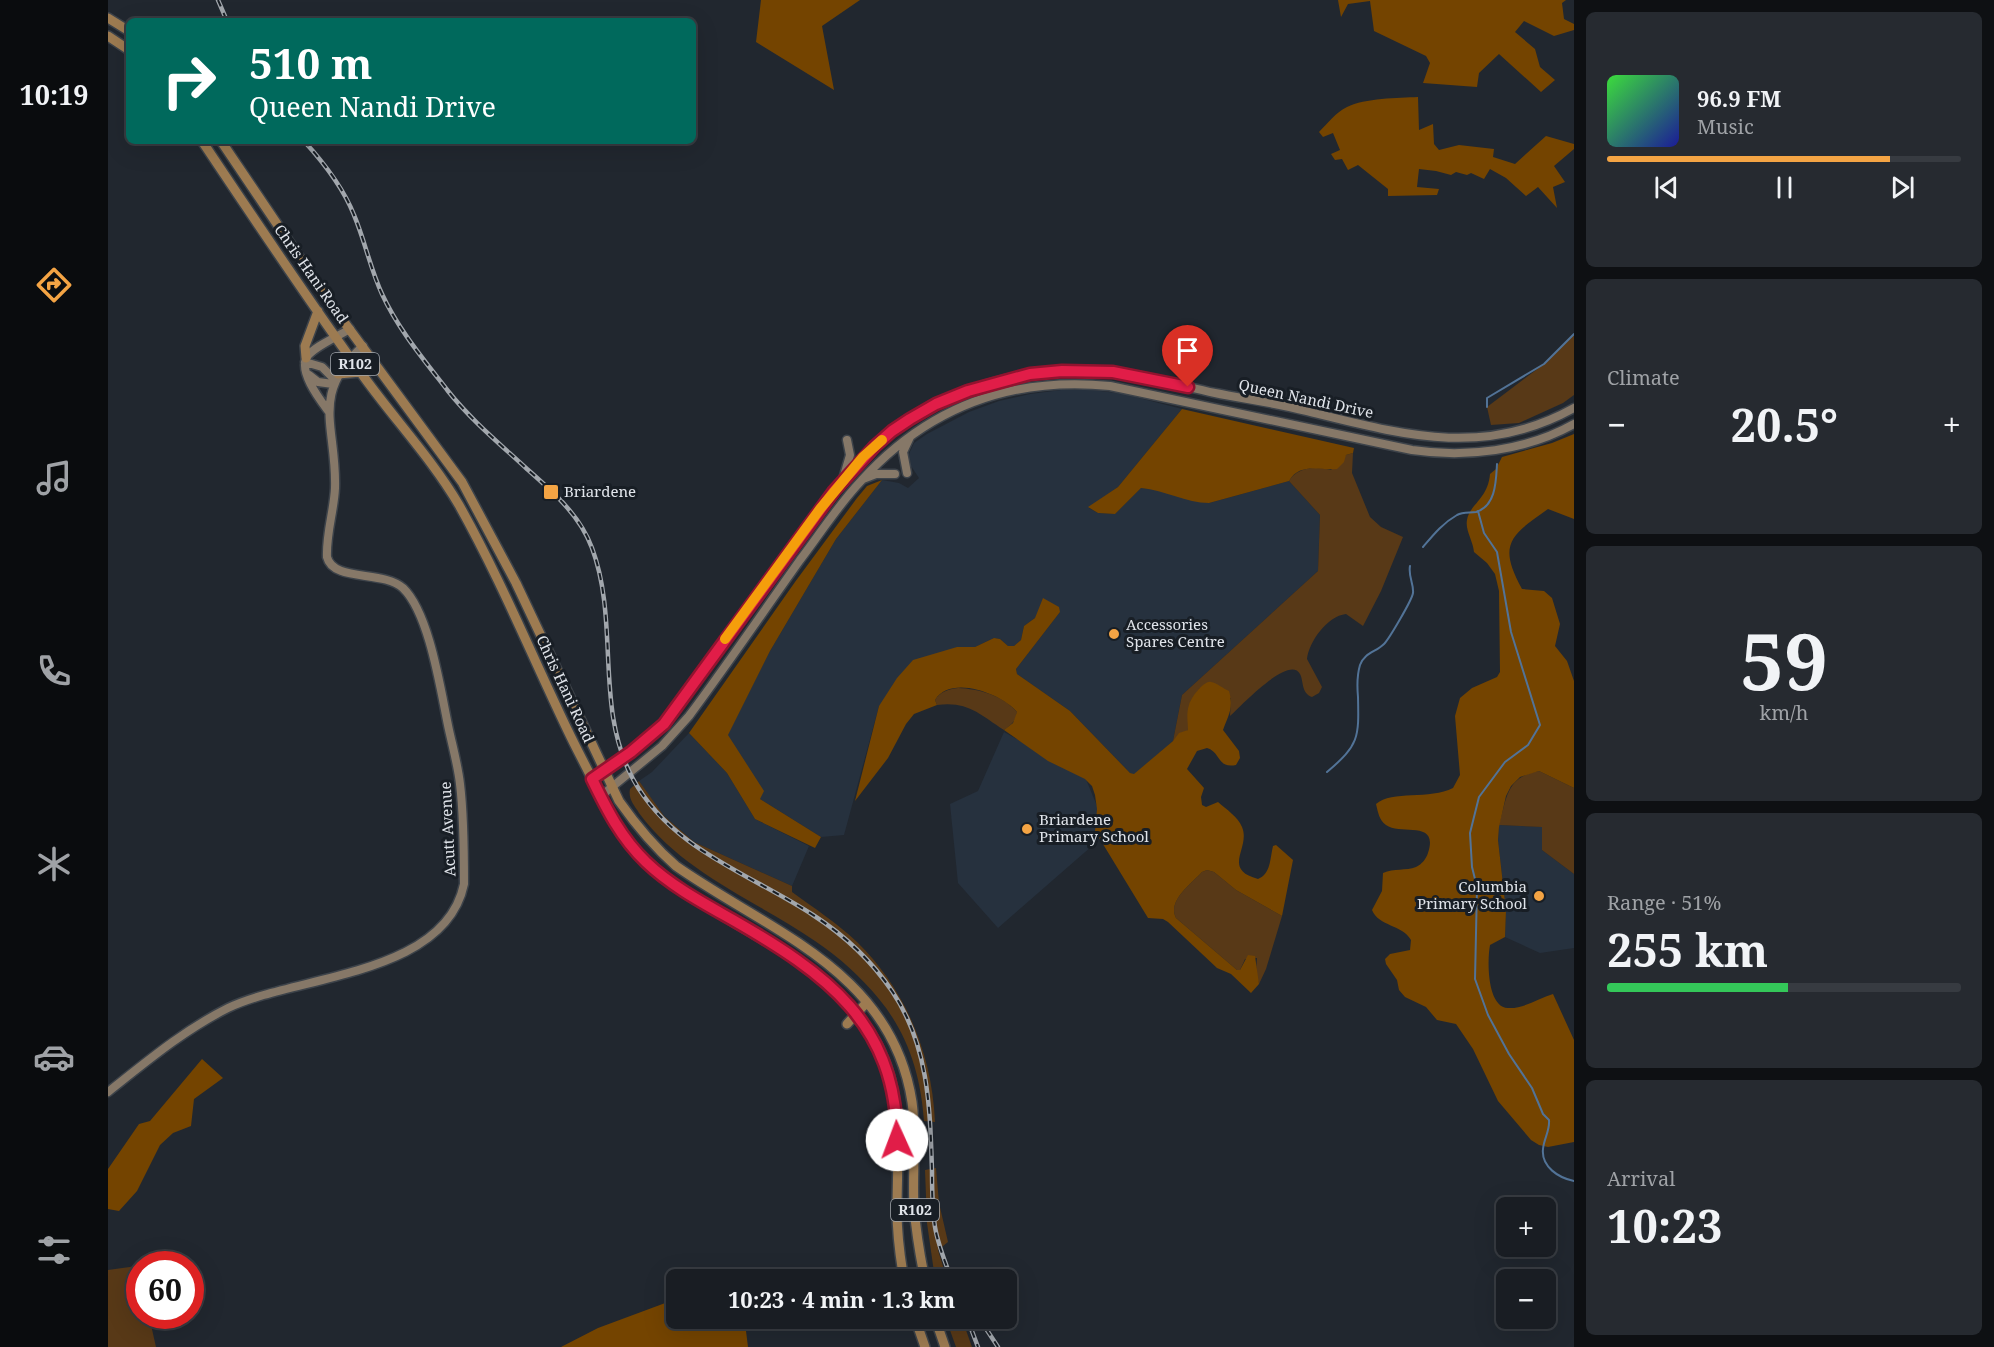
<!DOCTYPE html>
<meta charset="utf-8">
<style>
:root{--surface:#191d23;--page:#262a30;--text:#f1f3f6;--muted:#9fa2a6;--line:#373b41;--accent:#f4a444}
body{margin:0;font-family:"Noto Serif",serif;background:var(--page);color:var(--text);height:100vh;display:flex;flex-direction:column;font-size:22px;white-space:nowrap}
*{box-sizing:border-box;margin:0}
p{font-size:20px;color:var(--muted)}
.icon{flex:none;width:33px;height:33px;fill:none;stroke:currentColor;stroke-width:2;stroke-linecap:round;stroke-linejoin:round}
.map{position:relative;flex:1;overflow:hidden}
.details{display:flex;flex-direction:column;gap:12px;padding:12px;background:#0e1013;width:420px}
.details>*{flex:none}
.top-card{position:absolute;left:18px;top:18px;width:570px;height:126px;border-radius:9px;box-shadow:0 6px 24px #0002,0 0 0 2px var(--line);background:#00695c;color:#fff;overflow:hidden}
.buttons{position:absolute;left:1388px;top:1197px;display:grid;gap:12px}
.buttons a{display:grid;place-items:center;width:60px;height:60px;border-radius:9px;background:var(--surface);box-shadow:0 6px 24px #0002,0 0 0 2px var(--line);font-size:30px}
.speed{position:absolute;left:18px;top:1251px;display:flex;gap:12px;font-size:30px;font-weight:700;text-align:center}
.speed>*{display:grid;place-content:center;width:78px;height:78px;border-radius:50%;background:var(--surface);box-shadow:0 6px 24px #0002,0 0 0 2px var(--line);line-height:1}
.speed .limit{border:9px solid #d22;background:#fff;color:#111}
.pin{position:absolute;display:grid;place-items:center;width:51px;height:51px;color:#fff;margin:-62px -26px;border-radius:50% 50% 50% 0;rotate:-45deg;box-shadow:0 0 6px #0007}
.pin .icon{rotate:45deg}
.me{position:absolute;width:66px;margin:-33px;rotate:358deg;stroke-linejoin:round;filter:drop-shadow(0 0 4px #0008)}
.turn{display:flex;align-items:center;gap:21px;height:126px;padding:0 24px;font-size:27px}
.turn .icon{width:78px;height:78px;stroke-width:2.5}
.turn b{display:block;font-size:42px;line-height:51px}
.big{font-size:45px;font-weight:700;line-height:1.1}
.details .card{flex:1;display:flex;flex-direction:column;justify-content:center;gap:9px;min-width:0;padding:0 21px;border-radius:9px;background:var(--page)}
.details .dial{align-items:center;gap:0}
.dial b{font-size:78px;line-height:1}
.song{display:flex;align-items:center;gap:18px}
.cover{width:72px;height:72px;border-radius:9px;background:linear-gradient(135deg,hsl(120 70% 55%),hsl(240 70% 35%))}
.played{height:6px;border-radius:3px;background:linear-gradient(90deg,var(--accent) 80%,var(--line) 80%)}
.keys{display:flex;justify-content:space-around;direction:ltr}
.heat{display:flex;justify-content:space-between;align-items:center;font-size:33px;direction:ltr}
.charge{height:9px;border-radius:4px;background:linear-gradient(90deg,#34c759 51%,var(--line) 0)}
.trip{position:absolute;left:558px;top:1269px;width:351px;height:60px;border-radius:9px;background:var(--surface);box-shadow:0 6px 24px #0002,0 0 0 2px var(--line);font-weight:700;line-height:60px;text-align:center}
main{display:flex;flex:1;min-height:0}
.tabs{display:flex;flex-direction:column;width:108px;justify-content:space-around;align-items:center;background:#0a0c0e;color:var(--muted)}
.tabs .icon{width:42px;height:42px}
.tabs .current{color:var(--accent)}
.tabs b{font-size:27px;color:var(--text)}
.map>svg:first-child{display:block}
</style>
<main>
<nav class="tabs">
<b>10:19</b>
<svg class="icon current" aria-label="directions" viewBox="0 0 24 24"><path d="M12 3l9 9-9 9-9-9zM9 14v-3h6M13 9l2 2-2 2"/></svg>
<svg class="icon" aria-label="music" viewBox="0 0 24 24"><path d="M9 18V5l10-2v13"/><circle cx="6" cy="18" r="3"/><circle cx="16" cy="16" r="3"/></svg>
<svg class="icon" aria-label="phone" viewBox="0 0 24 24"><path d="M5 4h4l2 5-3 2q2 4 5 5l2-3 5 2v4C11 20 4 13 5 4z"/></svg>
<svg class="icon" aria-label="climate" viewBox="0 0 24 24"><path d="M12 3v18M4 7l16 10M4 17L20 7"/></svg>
<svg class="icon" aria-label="car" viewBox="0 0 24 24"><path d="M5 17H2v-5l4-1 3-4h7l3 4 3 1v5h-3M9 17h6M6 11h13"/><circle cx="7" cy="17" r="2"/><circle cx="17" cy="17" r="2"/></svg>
<svg class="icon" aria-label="filters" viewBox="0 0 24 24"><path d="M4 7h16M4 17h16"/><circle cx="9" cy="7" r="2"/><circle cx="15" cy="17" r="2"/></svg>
</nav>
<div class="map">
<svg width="1466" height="1347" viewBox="0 0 1466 1347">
<rect width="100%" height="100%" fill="#21272f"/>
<path fill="#26313e" d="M 953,390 L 985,390 L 1016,394 L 1074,409 L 1010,487 L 981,508 L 990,513 L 1007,514 L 1033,488 L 1044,489 L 1101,503 L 1181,481 L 1212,515 L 1210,571 L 1074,695 L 1065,741 L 1026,775 L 1022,773 L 962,711 L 909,674 L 908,669 L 952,612 L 927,618 L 916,626 L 913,640 L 906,646 L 900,646 L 892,639 L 886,638 L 867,647 L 849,647 L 771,706 L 736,835 L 713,837 L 652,799 L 619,736 L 662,651 L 728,539 L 774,480 L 791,483 L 800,488 L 811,478 L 803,466 L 801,454 L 806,443 L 819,434 L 861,412 L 891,401 L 922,394 Z
M 896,732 L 977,777 L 994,818 L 992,839 L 890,928 L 850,883 L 842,804 L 870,791 Z
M 581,733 L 619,773 L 647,819 L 701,846 L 684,886 L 586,842 L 556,816 L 539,793 L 531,781 L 544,772 Z
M 1391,825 L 1435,827 L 1434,850 L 1466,874 L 1466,948 L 1432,953 L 1397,937 L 1398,911 L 1390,840 Z"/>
<path fill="#583917" d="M 1466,334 L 1466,395 L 1455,403 L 1411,423 L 1383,425 L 1379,407 L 1436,364 Z
M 1245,453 L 1244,473 L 1262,517 L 1273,527 L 1295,537 L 1273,591 L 1255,626 L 1238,614 C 1219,616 1201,642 1199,659 L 1214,687 L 1211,693 L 1204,697 C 1193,693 1196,682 1192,674 C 1181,654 1131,708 1122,716 L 1123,698 L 1092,688 L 1082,702 L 1080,730 L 1065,741 L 1074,695 L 1210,571 L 1212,515 L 1181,481 C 1189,467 1208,466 1223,470 L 1238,455 Z
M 850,688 C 871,689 894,695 909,712 C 908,721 903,725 896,730 C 871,714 860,701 829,705 L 827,700 C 832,692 840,689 850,688 Z
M 1431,771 L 1466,788 L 1466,874 L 1434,850 L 1434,827 L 1391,825 C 1399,798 1398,777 1431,771 Z
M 531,781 L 556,816 L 586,842 L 684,886 L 684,892 C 706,908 729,923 749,942 C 798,990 824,1054 827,1122 L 816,1121 C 813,1076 800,1034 771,999 C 753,977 731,957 707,941 C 647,900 575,873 531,813 C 526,805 520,799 522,789 Z
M 1099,870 L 1106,872 L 1128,890 L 1174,916 L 1158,969 L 1151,984 L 1148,972 L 1149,958 L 1137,959 L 1132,970 L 1129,970 L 1068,918 C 1059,901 1083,884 1094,872 Z
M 828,1168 L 831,1203 L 840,1242 L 830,1250 L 839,1279 L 827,1279 L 819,1223 L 817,1170 Z
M 29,1266 L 32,1276 L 32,1316 L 41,1316 L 48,1347 L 0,1347 L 0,1270 Z
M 838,1319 L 854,1319 L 864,1347 L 848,1347 Z"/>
<path fill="#744400" d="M 653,0 L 752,0 L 714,26 L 726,90 L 648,42 Z
M 1230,0 L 1458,0 L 1454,3 L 1456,19 L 1466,24 L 1466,30 L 1446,36 L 1416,21 L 1407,32 L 1427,49 L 1432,67 L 1447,80 L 1433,92 L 1391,54 L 1371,73 L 1369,87 L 1315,83 L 1322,63 L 1318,56 L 1266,31 L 1262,1 L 1240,4 L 1233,17 Z
M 1310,97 L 1311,130 L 1325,124 L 1326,144 L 1331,150 L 1351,145 L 1386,149 L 1385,157 L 1407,164 L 1438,136 L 1466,144 L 1466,149 L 1446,166 L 1457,182 L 1445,187 L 1449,208 L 1430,187 L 1418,196 L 1398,178 L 1382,169 L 1376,179 L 1363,173 L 1359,175 L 1348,172 L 1343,175 L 1328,171 L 1311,169 L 1309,187 L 1331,189 L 1329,195 L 1280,196 L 1280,189 L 1250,165 L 1240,170 L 1234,159 L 1227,160 L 1223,154 L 1232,150 L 1225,133 L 1215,137 L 1211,132 C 1219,124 1228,112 1239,107 C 1257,98 1290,98 1310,97 Z
M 1074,409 L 1246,448 L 1245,453 L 1238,455 L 1236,462 L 1229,469 C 1212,471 1192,462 1181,481 L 1101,503 C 1078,503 1057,490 1033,488 L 1007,514 L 990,513 L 980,507 L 1010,487 Z
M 1466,434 L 1466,519 L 1440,509 C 1403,535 1389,544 1414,589 L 1436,591 L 1444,598 L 1452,624 L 1447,646 L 1459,661 L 1466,681 L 1466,788 L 1431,771 L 1412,777 L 1403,786 L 1398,796 L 1391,827 L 1390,840 L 1398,911 L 1397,937 L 1382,945 C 1379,961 1379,1007 1400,1008 C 1416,1009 1431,998 1445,994 L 1466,1040 L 1466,1142 L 1440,1147 L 1431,1145 L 1423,1140 L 1390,1101 L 1365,1049 L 1348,1024 L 1329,1020 L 1318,1007 L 1297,997 L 1291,990 L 1289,980 L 1278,964 L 1277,959 L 1282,954 L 1302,950 L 1303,940 C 1294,924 1271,927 1264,910 L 1274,891 L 1275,873 C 1286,868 1298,871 1308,867 C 1314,864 1318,859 1320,853 C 1331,819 1293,836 1278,825 C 1271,820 1270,812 1268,804 C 1284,790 1322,800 1345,788 L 1352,775 L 1347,716 L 1352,698 L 1364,688 L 1389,677 L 1392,672 L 1391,591 L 1387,574 L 1379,563 L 1366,552 C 1365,541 1357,530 1359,520 C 1361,505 1380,499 1382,474 L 1388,469 L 1394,457 L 1444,443 Z
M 774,480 L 728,539 L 662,651 L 620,735 L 656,791 L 652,799 L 713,837 L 707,848 L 647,819 L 619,773 L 581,733 L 687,582 L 749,498 L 759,486 Z
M 935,598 L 951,607 L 952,612 L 908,669 L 909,674 L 962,711 L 1022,773 L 1026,774 L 1065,741 L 1071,733 L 1080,730 C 1080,722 1078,714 1081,705 C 1082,699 1096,680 1103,682 C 1109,683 1116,689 1121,691 C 1126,708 1120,716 1115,730 L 1131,751 L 1132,758 L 1128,765 C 1109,769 1113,752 1099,748 L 1089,751 L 1079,769 L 1096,788 L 1093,797 L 1094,805 L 1098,807 L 1110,802 C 1118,809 1130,817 1134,827 C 1143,848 1113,869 1150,879 C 1163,874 1162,858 1165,846 L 1168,845 L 1185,860 L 1174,916 L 1128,890 L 1106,872 L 1099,870 L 1094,872 C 1083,884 1059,901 1068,918 L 1129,970 L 1132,970 L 1140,955 L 1147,956 L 1151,984 L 1143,993 L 1123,974 L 1109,968 L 1060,922 L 1055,919 L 1040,918 L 987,831 L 989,809 L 987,795 L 984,786 L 977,779 L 940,761 L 896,730 L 905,723 L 909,712 C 894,694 843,674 827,700 L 829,705 L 806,714 L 798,724 L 780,758 L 747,801 L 771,706 L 789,678 L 805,660 L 849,647 L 867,647 L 886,638 L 892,639 L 900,646 L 906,646 L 913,640 L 916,626 L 927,618 Z
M 94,1059 L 115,1078 L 86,1099 L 83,1126 L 65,1133 L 52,1145 L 29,1191 L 11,1211 L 0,1209 L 0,1169 L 31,1124 L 42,1121 Z
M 568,1299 L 568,1318 L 633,1319 L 637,1323 L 640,1347 L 453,1347 L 490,1328 Z"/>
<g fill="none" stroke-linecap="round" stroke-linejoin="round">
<path stroke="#527397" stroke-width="2" d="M 1379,407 L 1379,398 L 1436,364 L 1466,334
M 1370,511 L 1376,533 L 1389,552 L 1403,632 L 1432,725 L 1420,745 L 1397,762 L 1371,797 L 1362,833 L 1364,867 L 1369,887 L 1367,979 L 1380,1015 L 1401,1054 L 1424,1088 L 1435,1114 L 1441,1120 C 1442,1131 1436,1138 1435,1149 C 1433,1167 1451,1178 1466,1181
M 1315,547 C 1326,534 1335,523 1349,515 C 1355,512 1361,513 1368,512 C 1388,506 1388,481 1389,464
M 1219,772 C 1251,745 1251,738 1250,697 C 1249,686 1249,675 1252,665 C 1256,653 1268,652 1276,644 C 1281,639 1304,600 1305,593 C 1306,584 1300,576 1302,566"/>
<defs>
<path id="secondary" d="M 197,362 L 214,367 L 227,380
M 201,375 L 210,382 L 225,384
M 221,412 C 213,401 190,372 199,357 C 205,347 231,336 242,329
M 799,473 L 795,452 L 802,437
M 735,479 L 742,455 L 739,440
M 755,479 L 768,474 L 787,474
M 484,779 L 523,752 L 556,724 C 579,696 598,666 619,636 C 644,601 670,566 696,531 C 722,496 750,456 785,430 C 839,391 913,368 979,370 C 1022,371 1065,384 1107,393 C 1137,399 1168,403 1198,411 C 1292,434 1375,459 1466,408
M 493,796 L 554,746 L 581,716 C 619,665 655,612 692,560 C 712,534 730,505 753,481 C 819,408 903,376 1002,386 L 1304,450 C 1358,458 1418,451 1466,424
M 0,1092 C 38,1062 76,1030 120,1008 C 189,975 337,976 356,884 C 356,851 356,817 352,784 C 350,766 345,748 341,730 C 333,693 322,614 295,588 C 275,570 225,582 219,557 C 218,533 226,511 227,488 C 229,427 201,395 255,346"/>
<path id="primary" d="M 0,18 L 21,31
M 0,36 L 21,50
M 94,141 C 147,220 200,300 256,377 C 287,420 324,459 351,505 C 392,578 424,656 460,731 C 469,750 479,768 488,787 C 495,802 501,817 511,830 C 580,925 720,941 773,1052 C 796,1101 789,1158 789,1210 C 789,1233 792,1257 796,1280
M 113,141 L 225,307 L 354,482 L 408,583 L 511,801 C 528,825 545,846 568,866 C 662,932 784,971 804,1102 C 809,1137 804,1172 806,1207 C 808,1231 812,1256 817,1280
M 198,358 L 197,346 L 210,311
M 230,374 L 253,372
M 739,1024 L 759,1002
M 807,1318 L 817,1347
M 827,1318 L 837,1347"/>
</defs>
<use href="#secondary" stroke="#3d434a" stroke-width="11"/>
<use href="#primary" stroke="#3d434a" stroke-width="12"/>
<use href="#secondary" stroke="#867868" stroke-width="8"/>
<use href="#primary" stroke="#9d7b51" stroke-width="9"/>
<defs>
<path id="rail" d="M 110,0 L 119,21
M 196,141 C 216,163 235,187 246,215 C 257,241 262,268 274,294 C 290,329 316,360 340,391 C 363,420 392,444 419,469 C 445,492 472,515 484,548 C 512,623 486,707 525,779 C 564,850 641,873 705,915 C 736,935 763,960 784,991 C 821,1046 822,1108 824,1171 C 824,1190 824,1208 827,1227 C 830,1245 837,1262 844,1280
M 859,1318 L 870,1347
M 871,1318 L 890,1347"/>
</defs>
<use href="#rail" stroke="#a2a7ad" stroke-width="4.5"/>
<use href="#rail" stroke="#181e25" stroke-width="2" stroke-dasharray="7" stroke-linecap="butt"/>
</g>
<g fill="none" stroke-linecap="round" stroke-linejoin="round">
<defs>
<path id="route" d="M 789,1140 C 789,1023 717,973 625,920 C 595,903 563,886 538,862 C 513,838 499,810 484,779 L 523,752 L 556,724 L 726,491 L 767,446 L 784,431 L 802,419 L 828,404 L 860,391 L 922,374 L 954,371 L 1005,372 L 1080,387"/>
</defs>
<use href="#route" stroke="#92132f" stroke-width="15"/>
<use href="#route" stroke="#e11d48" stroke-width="10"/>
<path stroke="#f59e0b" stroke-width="10" d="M 617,639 L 712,509 L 755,457 L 774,440"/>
</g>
<g fill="#f4a444" stroke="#181e25" stroke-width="2">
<rect x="435" y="484" width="16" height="16" rx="3"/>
<circle cx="1006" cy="634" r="6"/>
<circle cx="919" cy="829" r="6"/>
<circle cx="1431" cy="896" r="6"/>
</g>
<g text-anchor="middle" stroke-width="6" stroke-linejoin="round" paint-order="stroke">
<g fill="#181e25" stroke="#a4a9af" stroke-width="1.5">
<rect x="223" y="353" width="48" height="22" rx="4.5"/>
<rect x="783" y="1199" width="48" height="22" rx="4.5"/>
</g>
<g font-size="14" font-weight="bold" fill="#e0e4ea">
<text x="247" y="369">R102</text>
<text x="807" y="1215">R102</text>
</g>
<g font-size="15" fill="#e0e4ea" stroke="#181e25">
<text transform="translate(203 274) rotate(55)" y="5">Chris Hani Road</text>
<text transform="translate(1198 399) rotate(12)" y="5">Queen Nandi Drive</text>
<text transform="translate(457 689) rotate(65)" y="5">Chris Hani Road</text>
<text transform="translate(340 829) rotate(-93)" y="5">Acutt Avenue</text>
</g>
<g font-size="15" fill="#e0e4ea" stroke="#181e25" text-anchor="start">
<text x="456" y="497">Briardene</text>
<text x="1018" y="630">Accessories<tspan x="1018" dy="17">Spares Centre</tspan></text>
<text x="931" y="825">Briardene<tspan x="931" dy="17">Primary School</tspan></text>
<text x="1419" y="892" text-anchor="end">Columbia<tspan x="1419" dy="17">Primary School</tspan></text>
</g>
</g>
</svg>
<div class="buttons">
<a>+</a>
<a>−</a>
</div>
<div class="speed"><div class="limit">60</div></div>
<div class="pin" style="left:1080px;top:387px;background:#d93025"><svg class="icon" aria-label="arrive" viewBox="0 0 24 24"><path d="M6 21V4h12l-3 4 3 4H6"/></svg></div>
<svg class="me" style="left:789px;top:1140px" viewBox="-20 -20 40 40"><circle r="19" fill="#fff"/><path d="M0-13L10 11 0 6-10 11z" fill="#e11d48"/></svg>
<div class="trip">10:23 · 4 min · 1.3 km</div>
<div class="top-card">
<div class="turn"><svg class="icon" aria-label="right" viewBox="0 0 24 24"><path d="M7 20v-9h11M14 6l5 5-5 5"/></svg><div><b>510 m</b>Queen Nandi Drive</div></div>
</div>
</div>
<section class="details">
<div class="card">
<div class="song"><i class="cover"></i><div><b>96.9 FM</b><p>Music</p></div></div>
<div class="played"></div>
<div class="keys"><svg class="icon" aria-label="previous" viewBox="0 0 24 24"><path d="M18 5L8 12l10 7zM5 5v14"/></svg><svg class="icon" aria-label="pause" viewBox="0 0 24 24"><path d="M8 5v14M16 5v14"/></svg><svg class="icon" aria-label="next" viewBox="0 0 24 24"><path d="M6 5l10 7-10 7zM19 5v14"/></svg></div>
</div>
<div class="card"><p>Climate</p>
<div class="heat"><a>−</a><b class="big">20.5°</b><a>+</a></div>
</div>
<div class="card dial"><b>59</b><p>km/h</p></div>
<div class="card"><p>Range · 51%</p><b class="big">255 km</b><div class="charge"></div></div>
<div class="card"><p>Arrival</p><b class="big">10:23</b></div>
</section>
</main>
